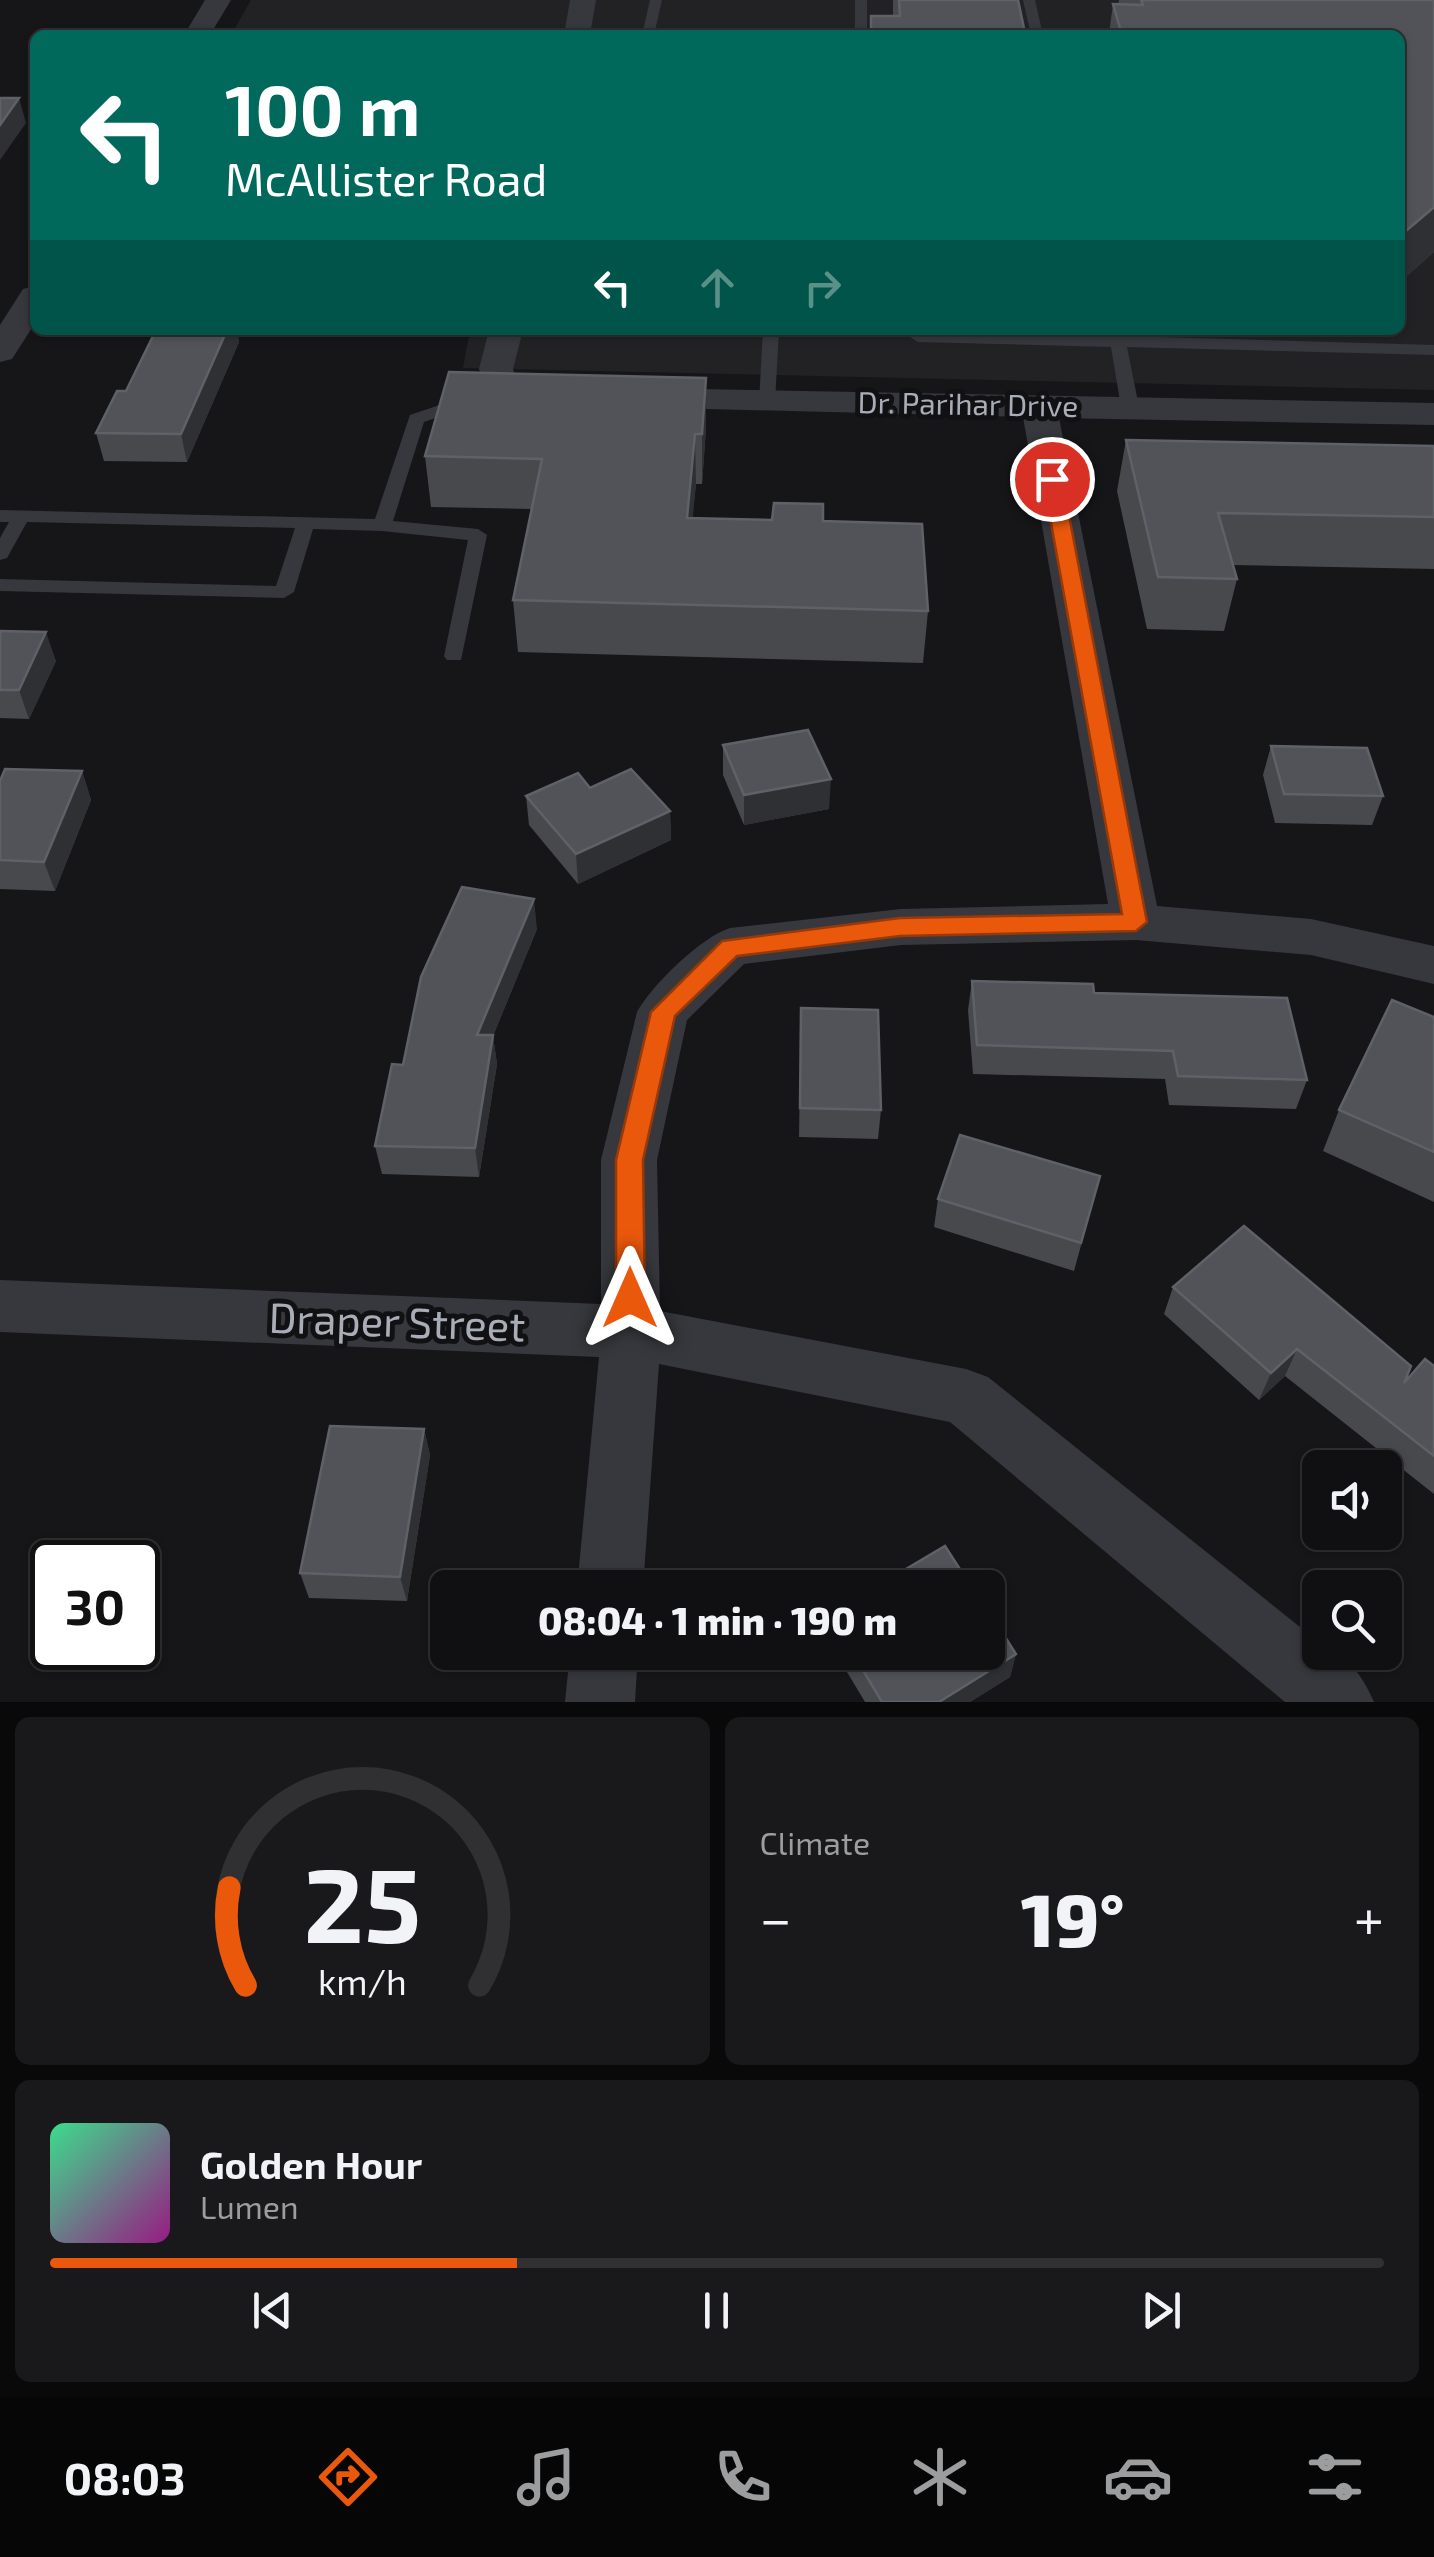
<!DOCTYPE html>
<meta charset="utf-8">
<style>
:root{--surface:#101012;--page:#19191b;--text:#f1f3f6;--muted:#9c9d9f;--line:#303032;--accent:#ea580c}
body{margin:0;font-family:"Exo 2",sans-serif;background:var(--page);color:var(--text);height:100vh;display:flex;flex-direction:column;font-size:38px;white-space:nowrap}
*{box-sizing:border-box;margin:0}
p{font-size:32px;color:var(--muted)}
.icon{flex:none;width:55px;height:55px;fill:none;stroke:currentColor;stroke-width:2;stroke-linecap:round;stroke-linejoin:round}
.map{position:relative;height:1702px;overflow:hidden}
.panel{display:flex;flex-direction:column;gap:15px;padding:15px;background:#09090a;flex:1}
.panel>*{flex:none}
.top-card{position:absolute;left:30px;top:30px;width:1375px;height:305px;border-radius:15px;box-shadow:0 2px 8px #0004,0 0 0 2px var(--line);background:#00695c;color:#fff;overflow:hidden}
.buttons{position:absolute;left:1302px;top:1450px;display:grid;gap:20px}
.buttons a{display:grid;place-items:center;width:100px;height:100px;border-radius:15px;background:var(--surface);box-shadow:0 2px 8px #0004,0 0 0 2px var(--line);font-size:50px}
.speed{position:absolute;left:30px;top:1540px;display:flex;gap:20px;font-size:50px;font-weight:700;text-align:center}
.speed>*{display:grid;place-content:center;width:130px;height:130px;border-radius:50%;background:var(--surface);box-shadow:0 2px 8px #0004,0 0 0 2px var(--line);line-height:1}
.speed .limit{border:5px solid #111;border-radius:15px;background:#fff;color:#111}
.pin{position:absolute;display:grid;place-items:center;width:85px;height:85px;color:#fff;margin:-42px;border:5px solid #fff;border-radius:50%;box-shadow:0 2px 10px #0007}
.me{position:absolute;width:110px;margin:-55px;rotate:0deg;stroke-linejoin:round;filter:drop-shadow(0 0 8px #0008)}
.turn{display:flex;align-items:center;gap:35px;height:210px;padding:0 30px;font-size:45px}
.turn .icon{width:130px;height:130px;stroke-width:2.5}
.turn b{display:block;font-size:70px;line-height:85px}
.lanes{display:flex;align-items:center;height:95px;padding:0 30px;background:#0003;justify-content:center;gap:50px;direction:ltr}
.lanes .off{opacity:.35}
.big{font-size:75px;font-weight:800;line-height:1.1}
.panel .widget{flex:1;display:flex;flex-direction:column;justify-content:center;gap:15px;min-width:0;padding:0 35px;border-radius:15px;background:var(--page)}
.panel .dial{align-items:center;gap:0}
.dial svg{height:260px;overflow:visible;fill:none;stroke:var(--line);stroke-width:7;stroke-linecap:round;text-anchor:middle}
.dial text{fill:var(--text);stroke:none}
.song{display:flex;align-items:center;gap:30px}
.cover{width:120px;height:120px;border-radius:15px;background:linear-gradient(135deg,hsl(150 70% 55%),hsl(310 70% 35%))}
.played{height:10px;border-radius:5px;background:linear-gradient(90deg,var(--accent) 35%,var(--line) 35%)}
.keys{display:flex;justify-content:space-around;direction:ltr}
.heat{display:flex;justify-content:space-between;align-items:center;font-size:55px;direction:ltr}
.panel .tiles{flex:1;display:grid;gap:15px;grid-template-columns:1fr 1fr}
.widget:last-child{grid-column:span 2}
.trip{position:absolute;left:430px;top:1570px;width:575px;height:100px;border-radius:15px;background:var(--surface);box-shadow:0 2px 8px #0004,0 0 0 2px var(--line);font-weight:800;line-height:100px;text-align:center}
.menu{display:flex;height:160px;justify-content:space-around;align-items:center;background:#060607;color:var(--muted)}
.menu .icon{width:70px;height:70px}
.menu .current{color:var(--accent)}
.menu b{font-size:45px;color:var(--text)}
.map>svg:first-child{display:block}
</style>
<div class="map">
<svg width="1434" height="1702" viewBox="0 0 1434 1702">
<rect width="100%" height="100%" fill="#161618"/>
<path fill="#222225" d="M 251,0 L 1434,0 L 1434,390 L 463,368 L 469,336 L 78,330 L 1400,330 L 1400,35 L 231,35 Z"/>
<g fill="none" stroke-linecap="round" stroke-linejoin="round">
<path fill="#37383d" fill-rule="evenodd" d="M 650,0 L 662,0 L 654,35 L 642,35 Z
M 855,0 L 867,0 L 867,35 L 855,35 Z
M 1023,0 L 1035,0 L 1043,35 L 1031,35 Z
M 763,330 L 779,330 L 775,402 L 767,407 L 759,402 Z
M 910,330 L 1434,345 L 1434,355 L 1127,347 L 1139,407 L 1130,412 L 1121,407 L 1111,347 L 918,342 L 910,337 Z
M 466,396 L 474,401 L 472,405 L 424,422 L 393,521 L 478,529 L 487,535 L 461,660 L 447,660 L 444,656 L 468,540 L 382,531 L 313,529 L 294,592 L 284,598 L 0,591 L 0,579 L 276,586 L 295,528 L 27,522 L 7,558 L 0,560 L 0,538 L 9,522 L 0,522 L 0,510 L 375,519 L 410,415 Z"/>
<path fill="#37383d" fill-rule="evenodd" d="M 205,0 L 231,0 L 210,35 L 184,35 Z
M 570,0 L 596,0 L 590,35 L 564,35 Z
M 35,286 L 35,323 L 12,359 L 0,362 L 0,325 L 23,289 Z
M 489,330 L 523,330 L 513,369 L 517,381 L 560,388 L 565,396 L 560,404 L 547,407 L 489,397 L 479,369 Z
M 644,388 L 1434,403 L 1434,425 L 1059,418 L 1157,906 L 1311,919 L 1434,946 L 1434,984 L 1311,955 L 1136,940 L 901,945 L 744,964 L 687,1020 L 657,1160 L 660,1311 L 966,1369 L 988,1377 L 1320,1643 L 1320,1652 C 1348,1652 1364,1679 1374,1702 L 1285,1702 L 950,1422 L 659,1364 L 643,1588 L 577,1588 L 599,1357 L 0,1332 L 0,1280 L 601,1304 L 601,1160 L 637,1012 C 652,985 701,937 730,928 L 901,909 L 1108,904 L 1023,417 L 631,407 L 626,399 L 631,391 Z
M 570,1652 L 638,1652 L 635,1702 L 565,1702 Z"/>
</g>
<path fill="#47494d" d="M 893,0 L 1018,0 L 1025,33 L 1109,34 L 1113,4 L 1118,4 L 1119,0 L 1434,0 L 1434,252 L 1400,282 L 1400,35 L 870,35 L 871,16 L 893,16 Z
M 156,330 L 237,330 L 239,342 L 187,462 L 104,461 L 96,433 L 126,391 Z
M 706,428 L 702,484 L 696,484 L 692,518 L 823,521 L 928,611 L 923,663 L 518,652 L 513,600 L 531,509 L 431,507 L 425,456 Z
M 1126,440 L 1434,446 L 1434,569 L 1233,565 L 1237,579 L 1224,631 L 1147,629 L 1117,491 Z
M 0,631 L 56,661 L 29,719 L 0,718 Z
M 723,745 L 829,809 L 744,825 L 723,775 Z
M 1271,746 L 1383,796 L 1372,825 L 1275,823 L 1263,775 Z
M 82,771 L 91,800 L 55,891 L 0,889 L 0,781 Z
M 590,788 L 670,811 L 671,840 L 578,884 L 529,825 L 526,796 Z
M 537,929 L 493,1036 L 497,1064 L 479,1177 L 382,1174 L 375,1146 L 403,1065 Z
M 972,981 L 1094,993 L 1307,1080 L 1296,1109 L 1169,1105 L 1165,1079 L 973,1074 L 968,1010 Z
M 801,1008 L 881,1110 L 878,1139 L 799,1137 Z
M 1434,1017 L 1434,1202 L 1323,1151 L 1339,1110 Z
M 1100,1176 L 1074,1271 L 934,1227 L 938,1199 Z
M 1173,1287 L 1404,1383 L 1434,1366 L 1434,1494 L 1285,1376 L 1259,1400 L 1164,1314 Z
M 424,1429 L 430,1455 L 407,1601 L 309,1598 L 300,1573 Z
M 835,1652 L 988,1652 L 1016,1654 L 1010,1677 L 970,1702 L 865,1702 Z"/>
<path fill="#2f3033" d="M 19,98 L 26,123 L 0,160 L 0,125 Z
M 1434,207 L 1434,252 L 1400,282 L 1400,236 Z
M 227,330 L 237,330 L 239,342 L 187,462 L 181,434 Z
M 706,378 L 706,428 L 702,484 L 702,434 Z
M 695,434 L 696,484 L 688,569 L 687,518 Z
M 46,632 L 56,661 L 29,719 L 19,690 Z
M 82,771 L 91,800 L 55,891 L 44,862 Z
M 831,779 L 829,809 L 744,825 L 744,795 Z
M 670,811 L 671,840 L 578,884 L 576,854 Z
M 534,899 L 537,929 L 493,1036 L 497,1064 L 479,1177 L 475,1148 L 477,1035 Z
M 1297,1349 L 1285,1376 L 1259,1400 L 1271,1373 Z
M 424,1429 L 430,1455 L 407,1601 L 400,1577 Z
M 1016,1654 L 1010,1677 L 970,1702 L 939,1702 Z"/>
<path fill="#525359" stroke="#5f6168" stroke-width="2.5" d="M 899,0 L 1018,0 L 1025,33 L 1122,35 L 1113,4 L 1143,5 L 1141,0 L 1434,0 L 1434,207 L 1400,236 L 1400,35 L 871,35 L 871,16 L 900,16 Z
M 0,98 L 19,98 L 0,125 Z
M 156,330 L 227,330 L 181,434 L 96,433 L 117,391 L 126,391 Z
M 449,372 L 706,378 L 702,434 L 695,434 L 687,518 L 772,520 L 774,503 L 823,504 L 823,521 L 922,524 L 928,611 L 513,600 L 542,459 L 425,456 Z
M 1126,440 L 1434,446 L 1434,517 L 1218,513 L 1237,579 L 1158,577 Z
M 0,631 L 46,632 L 19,690 L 0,690 Z
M 808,730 L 831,779 L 744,795 L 723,745 Z
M 1271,746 L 1367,748 L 1383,796 L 1284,794 Z
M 5,769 L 82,771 L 44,862 L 0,860 L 0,781 Z
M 631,769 L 670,811 L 576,854 L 526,796 L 578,773 L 590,788 Z
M 462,887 L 534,899 L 477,1035 L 493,1035 L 475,1148 L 375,1146 L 392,1064 L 403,1065 L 421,977 Z
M 972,981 L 1093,984 L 1094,993 L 1287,998 L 1307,1080 L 1178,1076 L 1173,1051 L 977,1045 Z
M 1392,1000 L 1434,1017 L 1434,1152 L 1339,1110 Z
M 801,1008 L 878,1010 L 881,1110 L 800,1108 Z
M 960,1135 L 1100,1176 L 1081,1243 L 938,1199 Z
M 1244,1226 L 1411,1366 L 1404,1383 L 1425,1359 L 1434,1366 L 1434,1456 L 1297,1349 L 1271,1373 L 1173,1287 Z
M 330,1426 L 424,1429 L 400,1577 L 300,1573 Z
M 945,1546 L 972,1588 L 874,1588 Z
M 988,1610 L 1016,1654 L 939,1702 L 882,1702 L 852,1652 L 988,1652 Z"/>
<path fill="#ea580c" stroke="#983908" stroke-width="2.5" d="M 1052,474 L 1062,479 L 1147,922 L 1136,931 L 900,936 L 737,956 L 675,1016 L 643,1160 L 645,1298 L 641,1306 L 630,1310 L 620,1306 L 616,1298 L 616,1160 L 651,1012 L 722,941 L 900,918 L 1122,914 L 1043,479 Z"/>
<g text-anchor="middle" stroke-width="10" stroke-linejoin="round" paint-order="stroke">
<g font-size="30" fill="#a8adb8" stroke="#111113">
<text transform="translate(968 405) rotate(1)" y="10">Dr. Parihar Drive</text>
</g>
<g font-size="42" fill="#a8adb8" stroke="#111113">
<text transform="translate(397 1322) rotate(2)" y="15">Draper Street</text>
</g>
</g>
</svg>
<div class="buttons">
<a><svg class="icon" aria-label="sound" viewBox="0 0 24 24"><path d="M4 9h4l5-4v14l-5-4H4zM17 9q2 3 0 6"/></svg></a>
<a><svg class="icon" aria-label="search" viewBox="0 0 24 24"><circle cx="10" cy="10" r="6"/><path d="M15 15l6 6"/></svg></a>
</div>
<div class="speed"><div class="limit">30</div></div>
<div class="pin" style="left:1052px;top:479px;background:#d93025"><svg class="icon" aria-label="arrive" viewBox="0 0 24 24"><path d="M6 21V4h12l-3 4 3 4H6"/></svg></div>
<svg class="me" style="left:630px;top:1298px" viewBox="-20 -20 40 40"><path d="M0-17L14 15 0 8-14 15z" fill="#ea580c" stroke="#fff" stroke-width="4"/></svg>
<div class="trip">08:04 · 1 min · 190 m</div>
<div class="top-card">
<div class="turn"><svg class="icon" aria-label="left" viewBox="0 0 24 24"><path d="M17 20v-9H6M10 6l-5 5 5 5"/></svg><div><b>100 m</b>McAllister Road</div></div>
<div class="lanes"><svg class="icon" aria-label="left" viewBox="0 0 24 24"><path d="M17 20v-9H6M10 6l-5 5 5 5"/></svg><svg class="icon off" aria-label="ahead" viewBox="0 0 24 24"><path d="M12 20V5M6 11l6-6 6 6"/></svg><svg class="icon off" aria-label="right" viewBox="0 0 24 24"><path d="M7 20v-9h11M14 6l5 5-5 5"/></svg></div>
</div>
</div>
<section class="panel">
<div class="tiles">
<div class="widget dial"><svg viewBox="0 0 100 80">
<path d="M14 69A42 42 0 1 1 86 69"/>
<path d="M14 69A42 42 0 0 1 9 39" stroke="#ea580c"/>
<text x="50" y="56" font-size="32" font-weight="700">25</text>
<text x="50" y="72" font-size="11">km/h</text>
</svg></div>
<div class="widget"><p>Climate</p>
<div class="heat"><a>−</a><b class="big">19°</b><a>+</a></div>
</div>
<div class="widget">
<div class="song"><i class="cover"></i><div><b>Golden Hour</b><p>Lumen</p></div></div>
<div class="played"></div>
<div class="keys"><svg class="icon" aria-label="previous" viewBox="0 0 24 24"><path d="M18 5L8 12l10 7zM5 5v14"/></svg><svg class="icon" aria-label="pause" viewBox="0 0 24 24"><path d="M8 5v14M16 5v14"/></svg><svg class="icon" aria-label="next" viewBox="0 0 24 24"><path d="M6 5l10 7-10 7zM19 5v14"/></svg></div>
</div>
</div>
</section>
<nav class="menu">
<b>08:03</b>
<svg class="icon current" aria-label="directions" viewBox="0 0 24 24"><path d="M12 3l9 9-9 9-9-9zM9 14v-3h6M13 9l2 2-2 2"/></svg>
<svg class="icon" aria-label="music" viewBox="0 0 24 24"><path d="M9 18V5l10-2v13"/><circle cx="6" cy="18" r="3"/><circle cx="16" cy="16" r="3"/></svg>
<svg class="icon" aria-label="phone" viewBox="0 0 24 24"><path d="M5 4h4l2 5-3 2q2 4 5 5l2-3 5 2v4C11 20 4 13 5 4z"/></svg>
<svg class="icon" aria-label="climate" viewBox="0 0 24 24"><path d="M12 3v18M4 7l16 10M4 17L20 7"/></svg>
<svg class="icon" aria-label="car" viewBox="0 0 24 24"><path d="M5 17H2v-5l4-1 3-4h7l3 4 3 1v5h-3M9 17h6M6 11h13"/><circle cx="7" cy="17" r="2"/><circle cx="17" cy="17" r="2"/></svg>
<svg class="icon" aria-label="filters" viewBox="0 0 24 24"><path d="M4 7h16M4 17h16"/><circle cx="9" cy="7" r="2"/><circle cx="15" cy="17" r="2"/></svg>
</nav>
